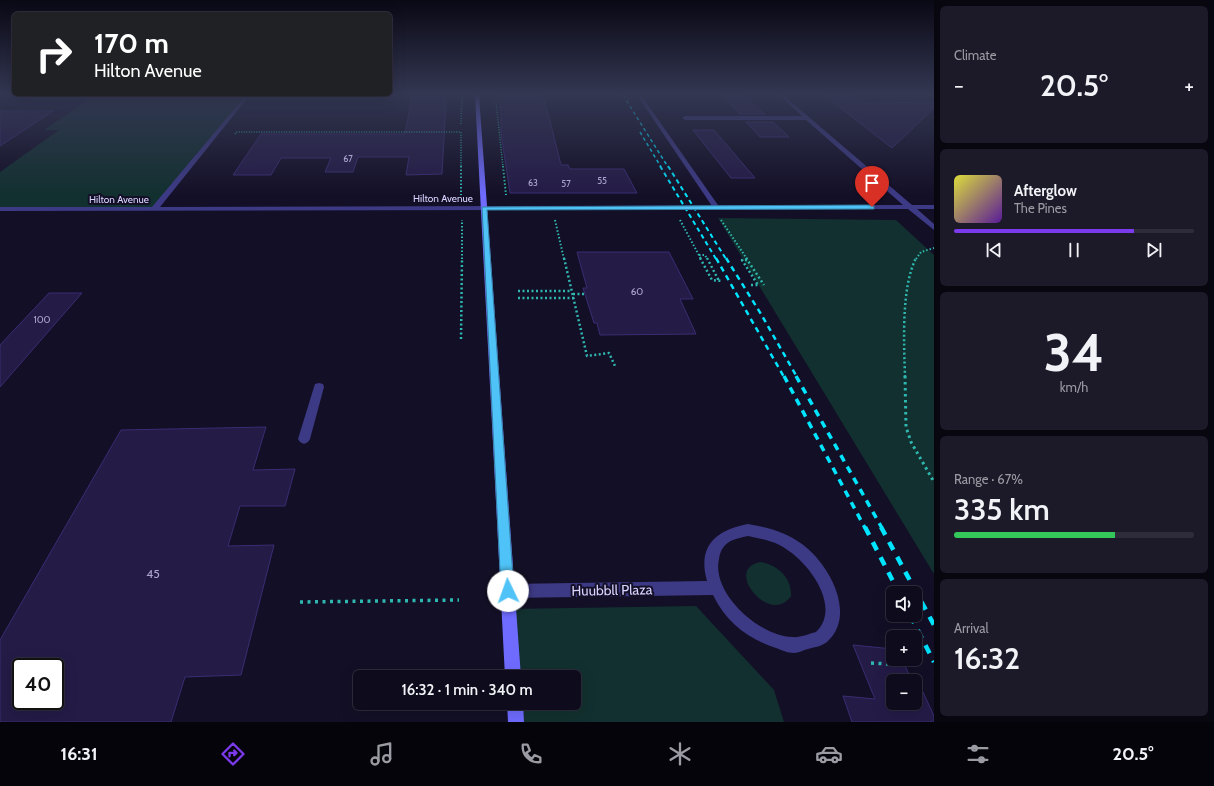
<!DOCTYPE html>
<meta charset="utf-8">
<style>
:root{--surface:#0e0b1c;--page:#1c1929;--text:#f1f3f6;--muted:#9b9ba3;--line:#2e2b3b;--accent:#7c3aed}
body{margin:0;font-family:Cabin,sans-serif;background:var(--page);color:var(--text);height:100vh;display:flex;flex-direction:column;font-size:15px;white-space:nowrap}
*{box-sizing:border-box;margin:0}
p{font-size:13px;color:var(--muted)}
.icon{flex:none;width:22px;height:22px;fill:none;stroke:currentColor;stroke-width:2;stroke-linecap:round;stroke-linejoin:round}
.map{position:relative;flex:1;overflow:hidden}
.drawer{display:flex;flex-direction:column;gap:6px;padding:6px;background:#08060f;width:280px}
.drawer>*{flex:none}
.hud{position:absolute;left:12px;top:12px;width:380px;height:84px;border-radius:6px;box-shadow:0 4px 16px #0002,0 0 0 1px var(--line);background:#202124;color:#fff;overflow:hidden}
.controls{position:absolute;left:886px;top:586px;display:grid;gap:8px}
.controls a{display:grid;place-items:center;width:36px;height:36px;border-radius:6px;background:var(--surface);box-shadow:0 4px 16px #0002,0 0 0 1px var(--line);font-size:20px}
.speed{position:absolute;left:12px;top:658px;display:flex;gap:8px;font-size:20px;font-weight:700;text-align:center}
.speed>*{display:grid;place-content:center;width:52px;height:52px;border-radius:50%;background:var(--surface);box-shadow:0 4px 16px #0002,0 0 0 1px var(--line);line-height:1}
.speed .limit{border:2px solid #111;border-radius:6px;background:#fff;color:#111}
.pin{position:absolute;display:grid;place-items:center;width:34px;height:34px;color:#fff;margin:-41px -17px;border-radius:50% 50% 50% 0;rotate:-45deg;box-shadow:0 0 4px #0007}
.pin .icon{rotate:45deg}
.me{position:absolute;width:44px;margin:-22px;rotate:357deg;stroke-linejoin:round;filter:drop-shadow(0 0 3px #0008)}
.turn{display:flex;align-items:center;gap:14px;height:84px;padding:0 16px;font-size:18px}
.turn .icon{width:52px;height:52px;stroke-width:2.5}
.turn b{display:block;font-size:28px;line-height:34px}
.big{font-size:30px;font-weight:600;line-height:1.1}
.drawer .widget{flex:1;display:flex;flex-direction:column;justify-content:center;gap:6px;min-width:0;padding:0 14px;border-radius:6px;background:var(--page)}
.drawer .dial{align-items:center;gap:0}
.dial b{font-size:52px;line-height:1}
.song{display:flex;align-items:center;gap:12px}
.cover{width:48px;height:48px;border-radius:6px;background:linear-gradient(135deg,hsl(60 70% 55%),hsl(270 70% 35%))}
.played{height:4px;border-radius:2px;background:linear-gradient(90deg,var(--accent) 75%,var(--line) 75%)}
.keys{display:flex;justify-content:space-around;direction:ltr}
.heat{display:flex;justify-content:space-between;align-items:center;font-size:22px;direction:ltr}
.charge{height:6px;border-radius:3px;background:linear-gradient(90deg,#34c759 67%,var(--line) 0)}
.trip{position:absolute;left:353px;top:670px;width:228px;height:40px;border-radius:6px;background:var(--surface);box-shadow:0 4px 16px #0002,0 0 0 1px var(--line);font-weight:600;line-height:40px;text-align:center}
.menu{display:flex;height:64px;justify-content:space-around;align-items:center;background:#06040b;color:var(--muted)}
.menu .icon{width:28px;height:28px}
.menu .on{color:var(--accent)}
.menu b{font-size:18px;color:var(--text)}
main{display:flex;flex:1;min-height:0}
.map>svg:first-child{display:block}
</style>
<main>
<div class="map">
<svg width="934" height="722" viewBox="0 0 934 722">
<rect width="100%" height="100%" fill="#130f26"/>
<path fill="#12302f" d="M 95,95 L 248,95 L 154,209 L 0,209 L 0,172 L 59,130 L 44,130 Z
M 718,218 L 896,220 L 934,255 L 934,574 Z
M 761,562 C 778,565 792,578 791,596 C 770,627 722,568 761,562 Z
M 696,606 L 774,690 L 784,722 L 513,722 L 512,703 L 574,703 L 574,677 L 510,677 L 507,609 Z"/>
<path fill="#241b47" stroke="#3b2d73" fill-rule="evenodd" d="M 498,95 L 539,95 L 541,100 L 544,100 L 550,121 L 561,165 L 568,165 L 570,169 L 624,169 L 637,193 L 510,193 L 501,133 L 501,109 Z
M 722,95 L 743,95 L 765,114 L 740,114 Z
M 824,95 L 852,95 L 864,103 L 934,102 L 934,108 L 892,148 Z
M 412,96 L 445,96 L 444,104 L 446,103 L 442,174 L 406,175 L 409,157 L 358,157 L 353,172 L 325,172 L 331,158 L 281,158 L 271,175 L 233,175 L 261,134 L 405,134 Z
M 0,111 L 53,111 L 0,146 Z
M 746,122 L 773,122 L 789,137 L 760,137 Z
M 693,130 L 714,130 L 755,178 L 731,178 Z
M 577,252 L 669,252 L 693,299 L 680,299 L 696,334 L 600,335 L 597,323 L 594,323 L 583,288 L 587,288 Z
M 49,293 L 82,293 L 0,387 L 0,345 Z
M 266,427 L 253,470 L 295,469 L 285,506 L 240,506 L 228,546 L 274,545 L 241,675 L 185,677 L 171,722 L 0,722 L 0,640 L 121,430 ZM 21,667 L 55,667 L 55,701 L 21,701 Z
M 853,645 L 893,649 L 893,659 L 902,659 L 912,681 L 893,681 L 893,703 L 915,703 L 915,688 L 916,691 L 923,692 L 934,716 L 934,722 L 852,722 L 843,696 L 875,699 Z"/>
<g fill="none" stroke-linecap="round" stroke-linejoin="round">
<path stroke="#2fb8b0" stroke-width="1.5" stroke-dasharray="1 1.5" stroke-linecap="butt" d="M 496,102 L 503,167
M 461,124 L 462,95
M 235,134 L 236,132 L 461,132 L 461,167"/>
<path stroke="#2fb8b0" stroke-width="2" stroke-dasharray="1.5 2" stroke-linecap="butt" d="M 461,166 L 461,196
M 503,166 L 506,195
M 555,220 L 564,259
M 680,220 L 701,259
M 721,220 L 747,259
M 699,255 L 705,255 L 707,259
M 462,259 L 462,220
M 916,259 L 921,252 L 934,248"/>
<path stroke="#2fb8b0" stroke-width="2.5" stroke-dasharray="2 2.5" stroke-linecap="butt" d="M 564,258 L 587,356 L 609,353 L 615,366
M 700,258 L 712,280 L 722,281
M 707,258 L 719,281
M 746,258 L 764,285
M 747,260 L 742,260 L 758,285
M 751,285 L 759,285
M 518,291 L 572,291
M 573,294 L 585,294
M 518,298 L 574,298
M 461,339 L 462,258
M 905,377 C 904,343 901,288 916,258"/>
<path stroke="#2fb8b0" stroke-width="3" stroke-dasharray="2.5 3.5" stroke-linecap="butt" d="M 905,376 L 906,427 L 911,442 L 934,482"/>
<path stroke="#2fb8b0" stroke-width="3.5" stroke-dasharray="3 4.5" stroke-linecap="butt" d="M 300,602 L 459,600
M 905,659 L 907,662 L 920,662
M 871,663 L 888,664"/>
<path fill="#3d3a85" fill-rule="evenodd" d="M 637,95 L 641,95 L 720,208 L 718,209 L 714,209 Z
M 319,383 L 323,384 L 324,387 L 310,439 L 308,442 L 304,444 L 300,442 L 298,439 L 314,387 L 315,384 Z
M 748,524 C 767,527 786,532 802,544 C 828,563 857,613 828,641 C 823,646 815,647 808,649 C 803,650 799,653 794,653 C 787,653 782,650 776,648 C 748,639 726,622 713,595 L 508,598 L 503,596 L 501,591 L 503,586 L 508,584 L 707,581 C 697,546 716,530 748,524 ZM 748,536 C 761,539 775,541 786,549 C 809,563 842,607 816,632 C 808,634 800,638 792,637 C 759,636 711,593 719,559 C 720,550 725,543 733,540 C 738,538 743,537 748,536 Z"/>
<path fill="#3d3a85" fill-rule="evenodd" d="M 246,95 L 250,95 L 160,207 L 903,205 L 806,120 L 685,120 L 682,118 L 685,116 L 802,116 L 779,95 L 783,95 L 912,205 L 934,205 L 934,209 L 917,209 L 934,224 L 934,230 L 908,209 L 0,211 L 0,207 L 152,207 Z"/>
<path fill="#6f6bff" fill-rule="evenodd" d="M 475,95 L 479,95 L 521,677 L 505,677 Z
M 507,703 L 523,703 L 524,722 L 508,722 Z"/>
<path stroke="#00e5ff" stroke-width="1.5" stroke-dasharray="3.5 3" stroke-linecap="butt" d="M 623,95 L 668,167
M 640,132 L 661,167"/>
<path stroke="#00e5ff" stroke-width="2" stroke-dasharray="4.5 3.5" stroke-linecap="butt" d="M 660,166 L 716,259
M 668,166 L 726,259"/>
<path stroke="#00e5ff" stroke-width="2.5" stroke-dasharray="5.5 4.5" stroke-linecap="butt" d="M 716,258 L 784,377
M 726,258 L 761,314 L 797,377"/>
<path stroke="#00e5ff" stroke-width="3.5" stroke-dasharray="7 6" stroke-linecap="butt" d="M 784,376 L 865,528
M 796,376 L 882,528"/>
<path stroke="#00e5ff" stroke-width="4.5" stroke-dasharray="9 8" stroke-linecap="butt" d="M 865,527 L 899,593
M 881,527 L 934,625
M 910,615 L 934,662"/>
</g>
<linearGradient id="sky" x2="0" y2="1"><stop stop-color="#0a0815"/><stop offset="0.48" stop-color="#333752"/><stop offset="1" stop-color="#333752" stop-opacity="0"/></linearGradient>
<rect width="934" height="196" fill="url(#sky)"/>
<path fill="#4fc3f7" stroke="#337fa1" d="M 872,205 L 874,206 L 874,209 L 487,210 L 514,591 L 513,596 L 508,598 L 503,596 L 501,591 L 482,207 Z"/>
<g text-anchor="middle" stroke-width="4" stroke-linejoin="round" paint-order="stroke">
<g font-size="9" fill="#aca6d1">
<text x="348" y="162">67</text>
<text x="602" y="184">55</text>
<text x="533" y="186">63</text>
<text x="566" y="187">57</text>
</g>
<g font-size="10" fill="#d9d4ff" stroke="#130f26">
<text x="443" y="202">Hilton Avenue</text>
<text x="119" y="203">Hilton Avenue</text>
</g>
<g font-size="10" fill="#aca6d1">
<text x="637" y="295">60</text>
<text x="42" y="323">100</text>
</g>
<g font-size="12" fill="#aca6d1">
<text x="153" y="578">45</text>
</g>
<g font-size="14" fill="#d9d4ff" stroke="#130f26">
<text transform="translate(612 590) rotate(-1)" y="5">Huubbll Plaza</text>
</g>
</g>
</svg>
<div class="controls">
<a><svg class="icon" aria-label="sound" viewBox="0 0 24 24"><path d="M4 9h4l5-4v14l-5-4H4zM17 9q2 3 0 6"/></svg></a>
<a>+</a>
<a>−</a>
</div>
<div class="speed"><div class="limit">40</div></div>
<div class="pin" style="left:872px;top:207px;background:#d93025"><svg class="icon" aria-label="arrive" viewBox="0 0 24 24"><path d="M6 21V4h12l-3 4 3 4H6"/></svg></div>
<svg class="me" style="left:508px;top:591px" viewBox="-20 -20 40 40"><circle r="19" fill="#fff"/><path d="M0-13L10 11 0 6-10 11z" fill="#4fc3f7"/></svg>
<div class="trip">16:32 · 1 min · 340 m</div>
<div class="hud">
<div class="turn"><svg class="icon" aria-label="right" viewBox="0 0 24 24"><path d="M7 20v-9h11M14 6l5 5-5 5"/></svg><div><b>170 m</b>Hilton Avenue</div></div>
</div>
</div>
<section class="drawer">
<div class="widget"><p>Climate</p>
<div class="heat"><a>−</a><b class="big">20.5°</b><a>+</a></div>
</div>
<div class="widget">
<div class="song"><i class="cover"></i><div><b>Afterglow</b><p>The Pines</p></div></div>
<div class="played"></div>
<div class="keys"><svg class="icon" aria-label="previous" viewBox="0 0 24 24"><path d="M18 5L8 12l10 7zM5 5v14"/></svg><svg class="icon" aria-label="pause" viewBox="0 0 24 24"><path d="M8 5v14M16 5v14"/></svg><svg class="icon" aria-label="next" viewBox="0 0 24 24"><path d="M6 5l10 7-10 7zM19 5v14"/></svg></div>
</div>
<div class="widget dial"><b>34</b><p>km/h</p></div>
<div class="widget"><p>Range · 67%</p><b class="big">335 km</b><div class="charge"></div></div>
<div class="widget"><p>Arrival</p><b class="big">16:32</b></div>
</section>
</main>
<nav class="menu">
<b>16:31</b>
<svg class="icon on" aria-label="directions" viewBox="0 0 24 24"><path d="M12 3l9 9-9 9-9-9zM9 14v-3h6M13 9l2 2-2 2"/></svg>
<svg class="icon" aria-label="music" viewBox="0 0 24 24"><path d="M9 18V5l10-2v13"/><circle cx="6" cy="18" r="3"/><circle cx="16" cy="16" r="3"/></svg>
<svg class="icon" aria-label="phone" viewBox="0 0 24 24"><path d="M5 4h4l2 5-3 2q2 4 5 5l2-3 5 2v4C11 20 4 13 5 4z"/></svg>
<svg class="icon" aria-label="climate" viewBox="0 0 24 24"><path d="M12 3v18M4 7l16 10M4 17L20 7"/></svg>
<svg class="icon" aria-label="car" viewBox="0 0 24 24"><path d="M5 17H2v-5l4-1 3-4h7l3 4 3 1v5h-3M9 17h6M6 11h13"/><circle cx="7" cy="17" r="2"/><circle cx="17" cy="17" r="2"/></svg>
<svg class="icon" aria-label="filters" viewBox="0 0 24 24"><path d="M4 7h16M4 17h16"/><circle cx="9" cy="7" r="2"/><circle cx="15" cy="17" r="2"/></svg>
<b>20.5°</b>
</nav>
